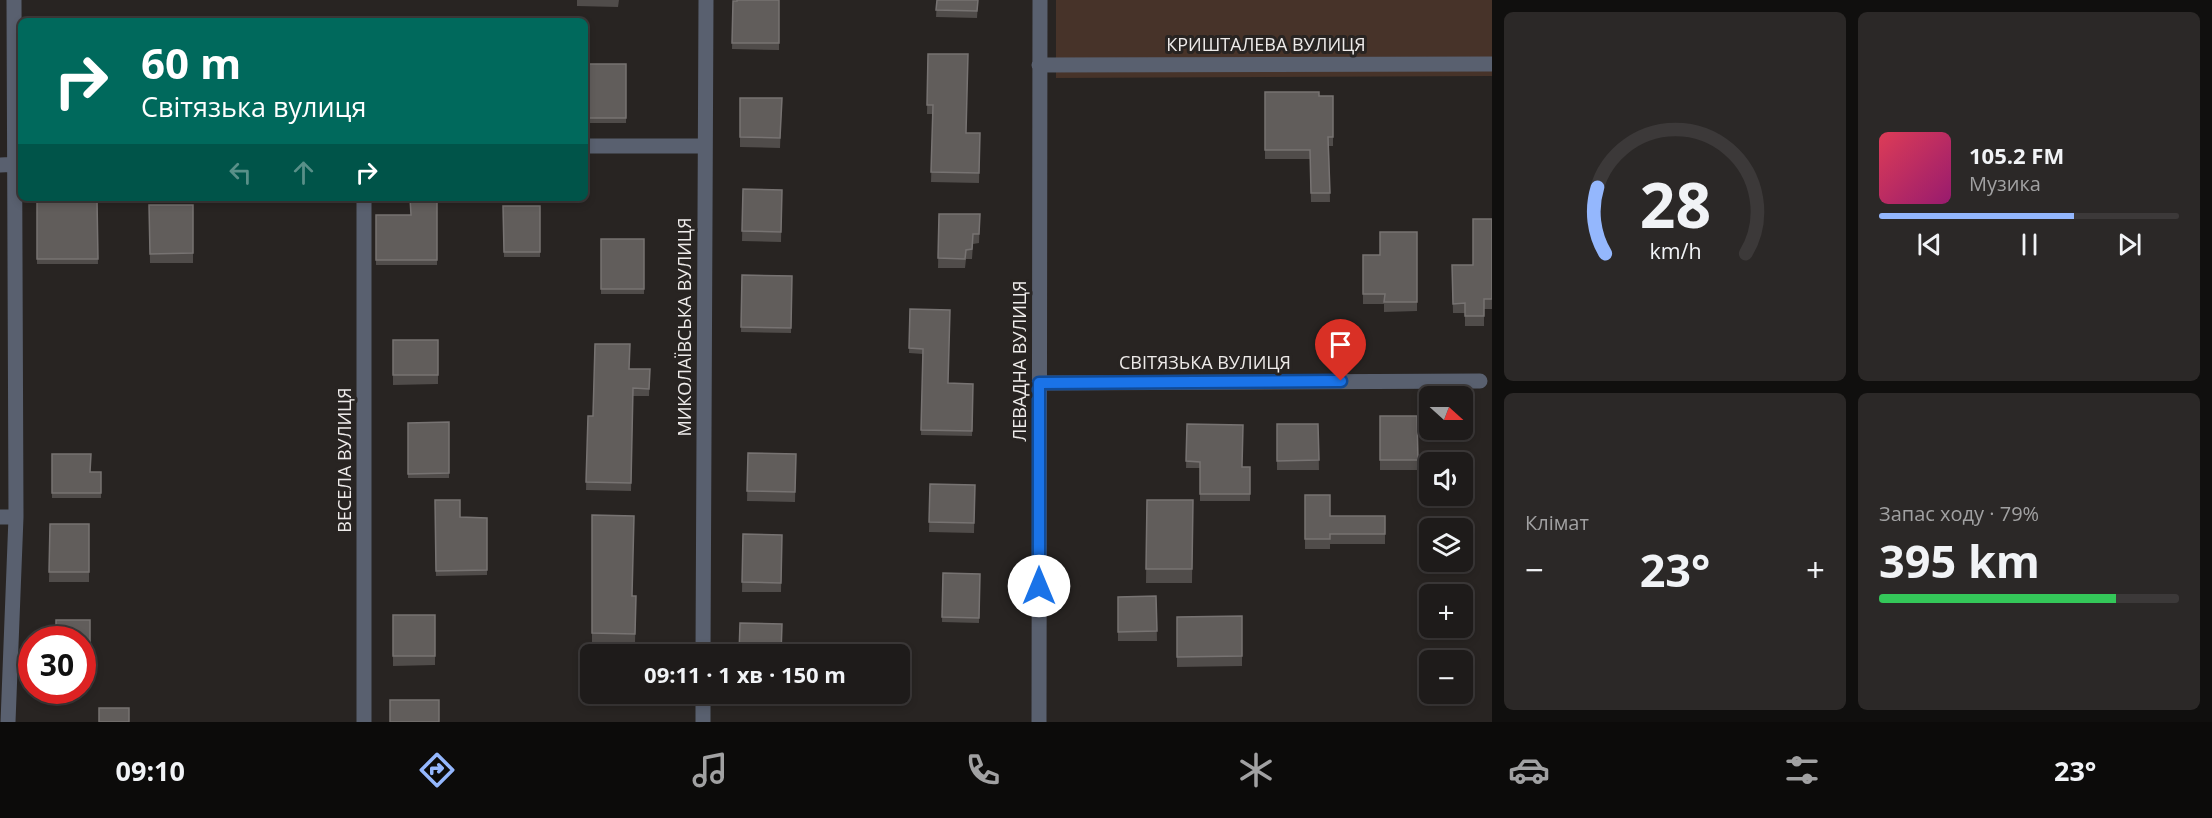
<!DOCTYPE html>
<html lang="uk">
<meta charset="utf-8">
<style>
:root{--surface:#1e1b1a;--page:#2b2827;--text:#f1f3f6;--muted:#a1a1a2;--line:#3c3939;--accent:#94b7fd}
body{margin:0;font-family:"Open Sans",sans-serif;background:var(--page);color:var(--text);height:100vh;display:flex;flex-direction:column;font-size:22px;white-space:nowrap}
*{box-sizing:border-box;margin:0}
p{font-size:20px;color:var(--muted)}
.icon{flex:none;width:33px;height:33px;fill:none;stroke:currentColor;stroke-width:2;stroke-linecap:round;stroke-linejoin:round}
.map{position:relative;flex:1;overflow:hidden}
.details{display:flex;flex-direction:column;gap:12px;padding:12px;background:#100f0e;width:720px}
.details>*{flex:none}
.guide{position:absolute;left:18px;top:18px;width:570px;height:183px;border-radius:9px;box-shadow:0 3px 9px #0003,0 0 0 2px var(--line);background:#00695c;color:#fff;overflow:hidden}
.needle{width:39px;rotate:111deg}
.fabs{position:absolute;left:1419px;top:386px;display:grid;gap:12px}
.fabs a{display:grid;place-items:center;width:54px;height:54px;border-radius:9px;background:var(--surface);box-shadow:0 3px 9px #0003,0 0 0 2px var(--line);font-size:30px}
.speed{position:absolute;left:18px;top:626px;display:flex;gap:12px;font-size:30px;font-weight:700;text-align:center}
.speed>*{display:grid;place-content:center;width:78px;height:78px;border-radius:50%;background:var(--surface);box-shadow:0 3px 9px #0003,0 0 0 2px var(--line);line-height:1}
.speed .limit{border:9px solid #d22;background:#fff;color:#111}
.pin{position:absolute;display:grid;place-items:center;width:51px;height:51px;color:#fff;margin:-62px -26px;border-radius:50% 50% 50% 0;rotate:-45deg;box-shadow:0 0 6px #0007}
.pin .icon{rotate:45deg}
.me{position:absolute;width:66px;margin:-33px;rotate:0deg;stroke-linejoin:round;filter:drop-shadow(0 0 4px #0008)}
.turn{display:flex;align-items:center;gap:21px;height:126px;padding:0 24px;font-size:27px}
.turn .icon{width:78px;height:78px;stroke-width:2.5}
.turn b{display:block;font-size:42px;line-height:51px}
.lanes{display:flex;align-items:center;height:57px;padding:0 24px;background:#0003;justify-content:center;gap:30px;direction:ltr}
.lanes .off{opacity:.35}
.big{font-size:45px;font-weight:700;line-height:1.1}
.details .widget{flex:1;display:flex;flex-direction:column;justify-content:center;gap:9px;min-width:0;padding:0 21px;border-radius:9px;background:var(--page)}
.details .dial{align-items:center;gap:0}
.dial svg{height:156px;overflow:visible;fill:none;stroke:var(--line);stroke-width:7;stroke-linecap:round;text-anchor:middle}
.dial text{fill:var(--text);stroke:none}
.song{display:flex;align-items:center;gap:18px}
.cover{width:72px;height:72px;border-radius:9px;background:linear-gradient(135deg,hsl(350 70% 55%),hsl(320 70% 35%))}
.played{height:6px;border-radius:3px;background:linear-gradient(90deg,var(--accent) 65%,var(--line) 65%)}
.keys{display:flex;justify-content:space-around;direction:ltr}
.heat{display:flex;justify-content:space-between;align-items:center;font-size:33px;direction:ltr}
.charge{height:9px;border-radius:4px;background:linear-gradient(90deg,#34c759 79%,var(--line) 0)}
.details .tiles{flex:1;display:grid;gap:12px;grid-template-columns:repeat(2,1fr)}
.trip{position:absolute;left:580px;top:644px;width:330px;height:60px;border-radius:9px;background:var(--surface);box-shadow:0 3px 9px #0003,0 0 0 2px var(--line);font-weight:700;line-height:60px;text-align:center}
.tab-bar{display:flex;height:96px;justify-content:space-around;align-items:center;background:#0c0b0a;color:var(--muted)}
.tab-bar .icon{width:42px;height:42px}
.tab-bar .on{color:var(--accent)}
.tab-bar b{font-size:27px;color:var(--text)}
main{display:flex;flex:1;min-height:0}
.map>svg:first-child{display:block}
</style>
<main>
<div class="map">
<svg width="1492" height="722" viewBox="0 0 1492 722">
<rect width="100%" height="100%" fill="#282422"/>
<path fill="#473329" d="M 1056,0 L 1492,0 L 1492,76 L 1056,78 Z"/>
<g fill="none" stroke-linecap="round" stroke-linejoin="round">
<path stroke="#59606f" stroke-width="15" d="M 1039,65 L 1492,64
M 585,146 L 705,146
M 0,165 L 21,164
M 364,198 L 364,722
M 1039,383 L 1480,381
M 0,517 L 16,517
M 703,654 L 706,0
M 8,722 L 16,517 L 14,0
M 703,722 L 703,693
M 1039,722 L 1040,0"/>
</g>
<path fill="#504c4a" d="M 577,0 L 619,0 L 618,7 L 577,6 Z
M 779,0 L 779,50 L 732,49 L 733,1 Z
M 937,0 L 978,0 L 977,18 L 936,17 Z
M 928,54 L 966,133 L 980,133 L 979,183 L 931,182 L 933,114 L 927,114 Z
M 587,64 L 626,64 L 626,123 L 587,123 Z
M 1265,92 L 1319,96 L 1333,96 L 1333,146 L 1329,146 L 1330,202 L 1311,202 L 1310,159 L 1265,159 Z
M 740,98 L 782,98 L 780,148 L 740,147 Z
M 743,189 L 782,190 L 781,242 L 742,241 Z
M 437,198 L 437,265 L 376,265 L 376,215 L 411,215 Z
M 37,199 L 97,199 L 98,264 L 37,264 Z
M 149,205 L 193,205 L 193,263 L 150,263 Z
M 503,206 L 540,206 L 540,257 L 504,257 Z
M 939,214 L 980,214 L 979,243 L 973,244 L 972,259 L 966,259 L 965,268 L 938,268 Z
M 1492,219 L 1492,309 L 1484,309 L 1484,326 L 1465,326 L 1465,313 L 1453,313 L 1452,265 L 1473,265 Z
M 1417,232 L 1417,311 L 1384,312 L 1384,304 L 1363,304 L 1363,255 L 1380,255 Z
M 601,239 L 644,239 L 644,294 L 601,294 Z
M 742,275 L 792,276 L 791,333 L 741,332 Z
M 910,309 L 948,383 L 973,384 L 972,436 L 921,435 L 923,354 L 909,353 Z
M 393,340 L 438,340 L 438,384 L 393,385 Z
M 629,369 L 650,369 L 649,396 L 633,396 L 631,491 L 586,490 L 588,416 L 593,416 Z
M 1380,416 L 1417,416 L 1418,470 L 1380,470 Z
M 449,422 L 449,478 L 408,478 L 408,423 Z
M 1187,424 L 1242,467 L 1250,467 L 1250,501 L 1200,501 L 1200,468 L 1186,468 Z
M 1277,424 L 1318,424 L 1319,470 L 1277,470 Z
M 748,453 L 796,454 L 795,502 L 747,501 Z
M 52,454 L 91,472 L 101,472 L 101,498 L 52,498 Z
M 930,484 L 975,485 L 974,533 L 929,532 Z
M 1305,495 L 1330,516 L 1385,516 L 1385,544 L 1330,544 L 1330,549 L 1305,549 Z
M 435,500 L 460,517 L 487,518 L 487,575 L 436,576 Z
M 1147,500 L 1193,500 L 1192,583 L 1146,583 Z
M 592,515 L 633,596 L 636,596 L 635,644 L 592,643 Z
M 50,524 L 89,524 L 89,582 L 49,582 Z
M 743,534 L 782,535 L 781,592 L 742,592 Z
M 943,573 L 980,574 L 979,623 L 942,622 Z
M 1156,596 L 1157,641 L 1118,641 L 1118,597 Z
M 393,615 L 435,615 L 435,665 L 393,666 Z
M 1242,616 L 1242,666 L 1177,667 L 1177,617 Z
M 90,620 L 90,668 L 82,668 L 82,639 Z"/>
<path fill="#615d5b" stroke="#777372" stroke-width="1.5" d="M 737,0 L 779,0 L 779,43 L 732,43 L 733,1 L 737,1 Z
M 937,0 L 978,0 L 977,11 L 936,10 Z
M 928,54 L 968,54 L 966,133 L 980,133 L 979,173 L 931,172 L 933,105 L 927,105 Z
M 587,64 L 626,64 L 626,118 L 587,118 Z
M 1265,92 L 1319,92 L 1319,96 L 1333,96 L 1333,137 L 1328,137 L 1330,193 L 1311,193 L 1310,150 L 1265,150 Z
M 740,98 L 782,98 L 780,138 L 740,137 Z
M 743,189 L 782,190 L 781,232 L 742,231 Z
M 410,198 L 437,198 L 437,260 L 376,260 L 376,215 L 411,215 Z
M 37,199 L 97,199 L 98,259 L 37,259 Z
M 149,205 L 193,205 L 193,253 L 150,254 Z
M 503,206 L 540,206 L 540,252 L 504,252 Z
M 939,214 L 980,214 L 979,234 L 973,234 L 972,249 L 966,250 L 965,259 L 938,258 Z
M 1473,219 L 1492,219 L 1492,299 L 1484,299 L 1484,316 L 1465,316 L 1465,303 L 1453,304 L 1452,265 L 1473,265 Z
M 1380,232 L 1417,232 L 1417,302 L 1384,302 L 1385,294 L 1363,294 L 1363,255 L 1380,255 Z
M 601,239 L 644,239 L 644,289 L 601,289 Z
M 742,275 L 792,276 L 791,328 L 741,327 Z
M 910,309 L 950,310 L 948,383 L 973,384 L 972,431 L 921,430 L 923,349 L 909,348 Z
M 393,340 L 438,340 L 438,375 L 393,375 Z
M 595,344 L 630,344 L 629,369 L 650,369 L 649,389 L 633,388 L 631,483 L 586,482 L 588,416 L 593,416 Z
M 1380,416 L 1417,416 L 1418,460 L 1380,460 Z
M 449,422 L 449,473 L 408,474 L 408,423 Z
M 1187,424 L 1243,425 L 1242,467 L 1250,467 L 1250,494 L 1200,494 L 1200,462 L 1186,461 Z
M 1277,424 L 1318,424 L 1319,460 L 1277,461 Z
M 748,453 L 796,454 L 795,492 L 747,491 Z
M 52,454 L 91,454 L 90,472 L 101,472 L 101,493 L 52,493 Z
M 930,484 L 975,485 L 974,523 L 929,522 Z
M 1305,495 L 1330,495 L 1330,516 L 1385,516 L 1385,534 L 1330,534 L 1330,539 L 1305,539 Z
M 435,500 L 460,500 L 460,517 L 487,518 L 487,570 L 436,571 Z
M 1147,500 L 1193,500 L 1192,569 L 1146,569 Z
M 592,515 L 634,516 L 632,596 L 636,596 L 635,634 L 592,633 Z
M 50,524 L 89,524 L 89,572 L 49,572 Z
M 743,534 L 782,535 L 781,583 L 742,582 Z
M 943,573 L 980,574 L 979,618 L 942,617 Z
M 1156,596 L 1157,631 L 1118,632 L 1118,597 Z
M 393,615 L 435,615 L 435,656 L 393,656 Z
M 1242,616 L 1242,656 L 1177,657 L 1177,617 Z
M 56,620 L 90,620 L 90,659 L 82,659 L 82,639 L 56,639 Z
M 740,623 L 782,624 L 781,654 L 739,654 Z
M 390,700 L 439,700 L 439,722 L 390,722 Z
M 99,708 L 129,708 L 129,722 L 99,722 Z"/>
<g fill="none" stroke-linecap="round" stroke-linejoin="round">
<defs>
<path id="route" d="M 1039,586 L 1039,383 L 1341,381"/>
</defs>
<use href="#route" stroke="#114b97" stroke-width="15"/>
<use href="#route" stroke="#1a73e8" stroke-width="10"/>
</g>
<g text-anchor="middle" stroke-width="6" stroke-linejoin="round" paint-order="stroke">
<g font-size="18" fill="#eeebea" stroke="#282422">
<text x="1266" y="51">КРИШТАЛЕВА ВУЛИЦЯ</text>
<text transform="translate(685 327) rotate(-90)" y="6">МИКОЛАЇВСЬКА ВУЛИЦЯ</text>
<text transform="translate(1020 361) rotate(-90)" y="6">ЛЕВАДНА ВУЛИЦЯ</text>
<text x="1205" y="369">СВІТЯЗЬКА ВУЛИЦЯ</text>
<text transform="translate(345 460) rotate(-90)" y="6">ВЕСЕЛА ВУЛИЦЯ</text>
</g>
</g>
</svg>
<div class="fabs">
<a><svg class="needle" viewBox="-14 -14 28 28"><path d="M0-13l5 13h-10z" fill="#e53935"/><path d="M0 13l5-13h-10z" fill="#a1a1a2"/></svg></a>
<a><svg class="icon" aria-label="sound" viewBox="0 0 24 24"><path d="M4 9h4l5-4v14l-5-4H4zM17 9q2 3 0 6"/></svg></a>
<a><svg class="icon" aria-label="layers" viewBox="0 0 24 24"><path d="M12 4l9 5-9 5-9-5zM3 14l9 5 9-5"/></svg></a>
<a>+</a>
<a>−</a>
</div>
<div class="speed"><div class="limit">30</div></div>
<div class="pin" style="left:1341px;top:381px;background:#d93025"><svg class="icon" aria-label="arrive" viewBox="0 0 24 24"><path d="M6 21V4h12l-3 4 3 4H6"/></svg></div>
<svg class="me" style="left:1039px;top:586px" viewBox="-20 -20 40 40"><circle r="19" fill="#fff"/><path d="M0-13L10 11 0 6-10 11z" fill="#1a73e8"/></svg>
<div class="trip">09:11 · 1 хв · 150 m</div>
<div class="guide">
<div class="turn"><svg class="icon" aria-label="right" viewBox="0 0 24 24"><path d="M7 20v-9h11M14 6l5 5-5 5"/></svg><div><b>60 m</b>Світязька вулиця</div></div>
<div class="lanes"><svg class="icon off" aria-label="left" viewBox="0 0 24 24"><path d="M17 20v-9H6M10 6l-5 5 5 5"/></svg><svg class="icon off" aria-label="ahead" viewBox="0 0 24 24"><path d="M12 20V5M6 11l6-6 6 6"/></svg><svg class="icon" aria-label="right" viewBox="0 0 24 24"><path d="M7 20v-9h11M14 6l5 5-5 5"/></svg></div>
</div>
</div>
<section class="details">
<div class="tiles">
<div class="widget dial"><svg viewBox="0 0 100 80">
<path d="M14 69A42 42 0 1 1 86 69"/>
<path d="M14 69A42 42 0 0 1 10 35" stroke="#94b7fd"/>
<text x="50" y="56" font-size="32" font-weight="700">28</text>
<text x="50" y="72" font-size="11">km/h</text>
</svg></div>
<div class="widget">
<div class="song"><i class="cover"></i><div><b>105.2 FM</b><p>Музика</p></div></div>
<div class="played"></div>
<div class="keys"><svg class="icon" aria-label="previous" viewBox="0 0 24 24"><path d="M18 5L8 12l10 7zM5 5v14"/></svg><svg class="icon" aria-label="pause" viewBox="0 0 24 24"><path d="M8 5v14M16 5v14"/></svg><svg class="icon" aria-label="next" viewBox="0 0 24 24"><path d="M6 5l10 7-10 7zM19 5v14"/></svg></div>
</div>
<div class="widget"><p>Клімат</p>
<div class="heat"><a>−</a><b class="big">23°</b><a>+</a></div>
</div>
<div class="widget"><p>Запас ходу · 79%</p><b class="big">395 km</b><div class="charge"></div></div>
</div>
</section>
</main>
<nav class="tab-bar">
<b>09:10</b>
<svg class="icon on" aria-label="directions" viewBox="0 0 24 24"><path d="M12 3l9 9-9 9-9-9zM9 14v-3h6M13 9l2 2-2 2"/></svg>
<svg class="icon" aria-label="music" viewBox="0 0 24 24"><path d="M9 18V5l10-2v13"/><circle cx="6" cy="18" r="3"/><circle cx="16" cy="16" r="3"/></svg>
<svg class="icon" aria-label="phone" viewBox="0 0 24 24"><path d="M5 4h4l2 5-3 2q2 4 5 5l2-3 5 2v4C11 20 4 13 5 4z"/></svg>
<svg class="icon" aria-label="climate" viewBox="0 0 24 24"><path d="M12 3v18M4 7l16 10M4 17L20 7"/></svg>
<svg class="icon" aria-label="car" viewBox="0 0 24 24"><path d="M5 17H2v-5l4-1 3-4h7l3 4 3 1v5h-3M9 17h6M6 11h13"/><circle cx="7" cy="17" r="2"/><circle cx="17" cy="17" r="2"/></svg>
<svg class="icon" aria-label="filters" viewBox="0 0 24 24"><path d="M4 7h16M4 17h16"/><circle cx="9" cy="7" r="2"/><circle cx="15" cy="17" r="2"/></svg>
<b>23°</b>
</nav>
